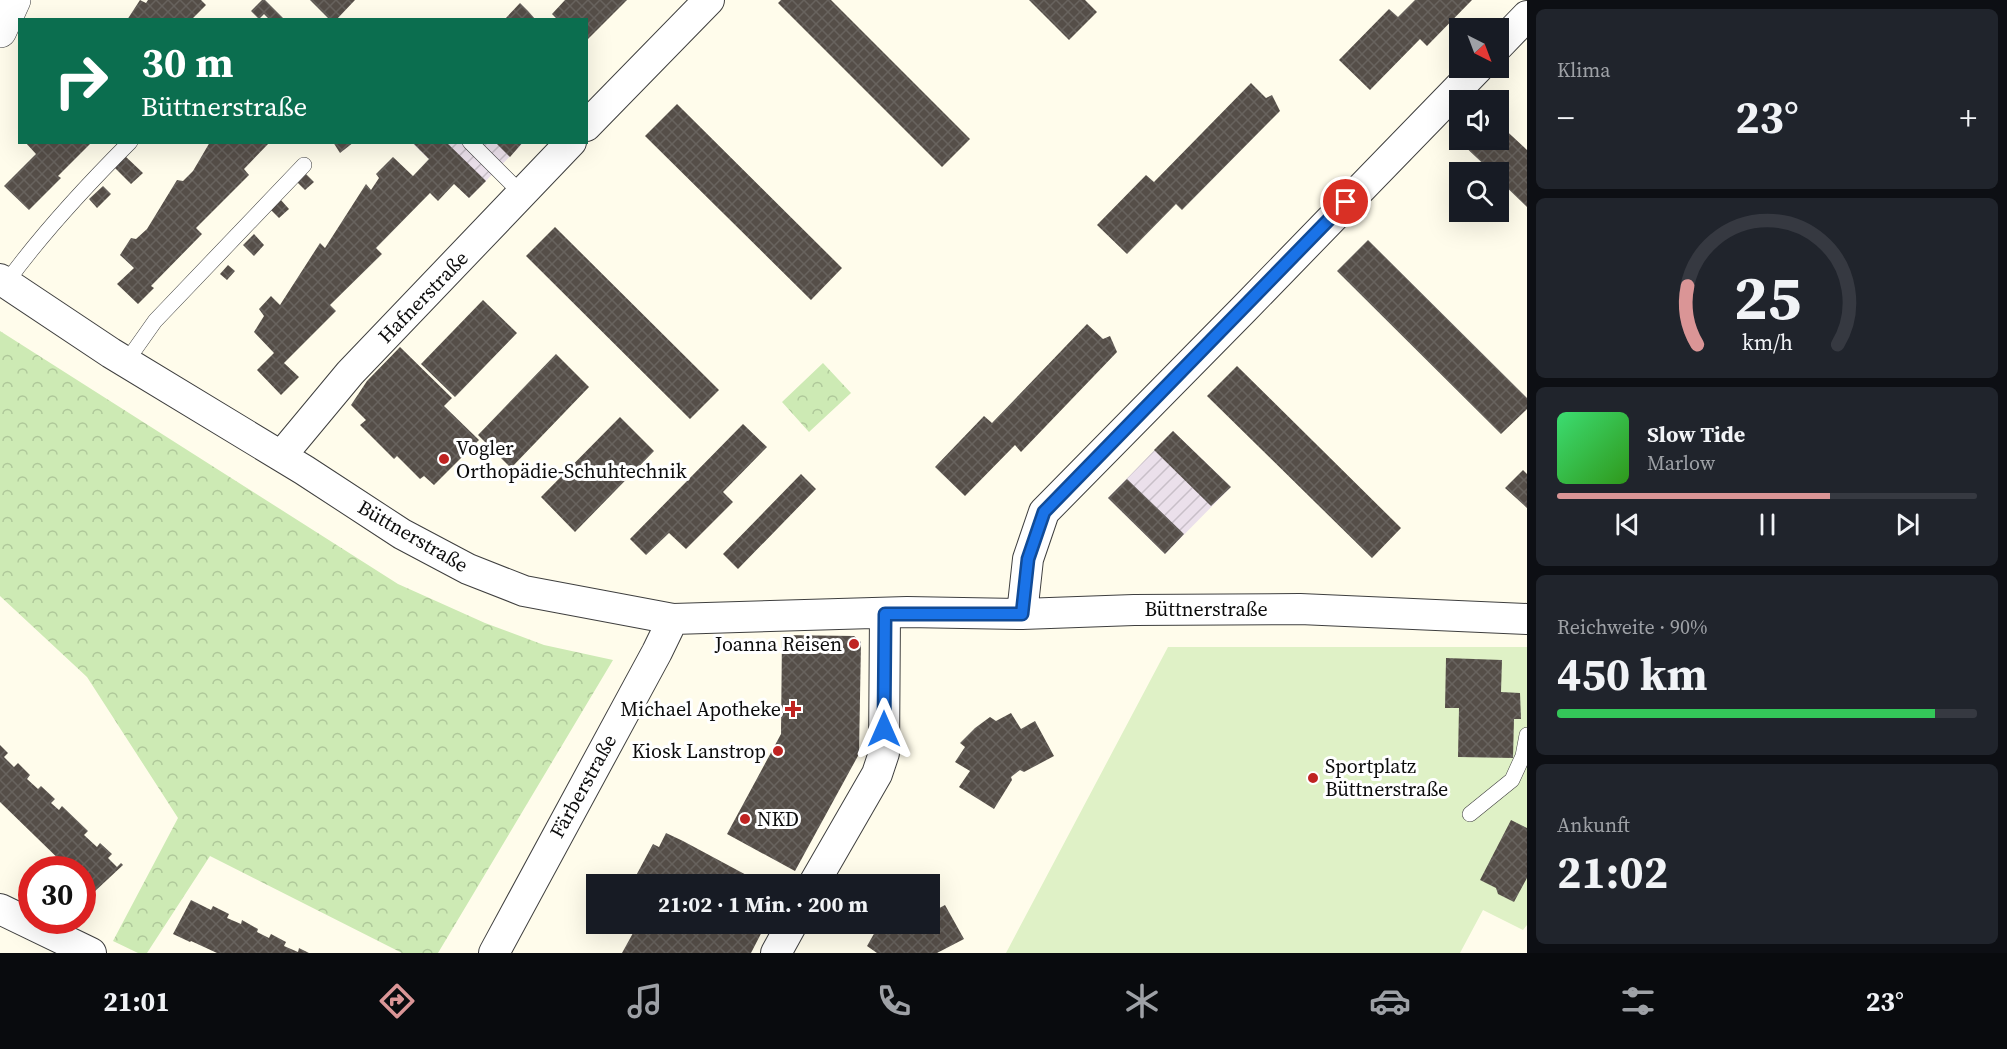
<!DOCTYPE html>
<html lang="de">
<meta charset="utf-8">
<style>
:root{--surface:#171b24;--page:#20242c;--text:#f1f3f6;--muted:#9ea1a6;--line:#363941;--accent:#da9596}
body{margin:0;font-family:"Source Serif 4",serif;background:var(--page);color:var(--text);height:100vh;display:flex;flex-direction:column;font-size:22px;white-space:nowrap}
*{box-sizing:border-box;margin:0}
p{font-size:20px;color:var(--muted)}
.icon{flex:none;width:33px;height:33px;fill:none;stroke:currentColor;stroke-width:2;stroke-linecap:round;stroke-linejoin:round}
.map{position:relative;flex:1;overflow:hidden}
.side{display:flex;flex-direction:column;gap:9px;padding:9px;background:#0d0f14;width:480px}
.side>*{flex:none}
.banner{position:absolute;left:18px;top:18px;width:570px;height:126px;border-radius:0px;box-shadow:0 6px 24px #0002;background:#0b6e4f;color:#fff;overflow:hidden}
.needle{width:39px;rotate:138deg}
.fabs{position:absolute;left:1449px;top:18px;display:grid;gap:12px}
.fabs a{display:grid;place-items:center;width:60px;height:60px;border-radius:0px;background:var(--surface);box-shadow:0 6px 24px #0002;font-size:30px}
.speed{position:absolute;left:18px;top:856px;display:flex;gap:12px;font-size:30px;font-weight:700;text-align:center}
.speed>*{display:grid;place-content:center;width:78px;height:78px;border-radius:50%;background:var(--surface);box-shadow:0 6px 24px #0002;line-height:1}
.speed .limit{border:9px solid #d22;background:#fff;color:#111}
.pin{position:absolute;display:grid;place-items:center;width:51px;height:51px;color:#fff;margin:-26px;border:3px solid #fff;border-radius:50%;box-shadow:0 2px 6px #0007}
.me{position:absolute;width:66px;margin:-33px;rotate:0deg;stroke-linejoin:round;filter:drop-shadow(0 0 4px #0008)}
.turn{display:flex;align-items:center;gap:21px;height:126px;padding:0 24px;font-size:27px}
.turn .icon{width:78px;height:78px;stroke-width:2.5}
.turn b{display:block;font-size:42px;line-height:51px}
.big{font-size:45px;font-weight:700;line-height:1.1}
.side .tile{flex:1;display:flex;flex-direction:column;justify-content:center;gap:9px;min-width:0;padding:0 21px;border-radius:9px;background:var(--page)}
.side .dial{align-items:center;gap:0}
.dial svg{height:156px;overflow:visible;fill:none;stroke:var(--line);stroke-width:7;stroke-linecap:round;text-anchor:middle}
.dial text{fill:var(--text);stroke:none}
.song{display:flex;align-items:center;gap:18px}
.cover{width:72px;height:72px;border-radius:9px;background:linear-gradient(135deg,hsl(140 70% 55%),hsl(110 70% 35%))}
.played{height:6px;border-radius:3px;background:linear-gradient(90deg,var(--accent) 65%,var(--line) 65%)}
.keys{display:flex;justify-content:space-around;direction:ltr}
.heat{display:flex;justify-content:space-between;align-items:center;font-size:33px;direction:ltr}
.charge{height:9px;border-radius:4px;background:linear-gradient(90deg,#34c759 90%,var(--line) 0)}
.trip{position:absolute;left:586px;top:874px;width:354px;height:60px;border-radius:0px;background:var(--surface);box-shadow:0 6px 24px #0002;font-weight:700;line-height:60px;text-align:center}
.tabs{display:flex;height:96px;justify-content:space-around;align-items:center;background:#090b0e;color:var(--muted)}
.tabs .icon{width:42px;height:42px}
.tabs .active{color:var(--accent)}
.tabs b{font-size:27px;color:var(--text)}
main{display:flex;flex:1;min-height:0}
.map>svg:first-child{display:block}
</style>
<main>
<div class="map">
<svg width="1527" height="953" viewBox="0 0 1527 953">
<defs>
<pattern id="industrial-furrows" width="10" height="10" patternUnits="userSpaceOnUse" patternTransform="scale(1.5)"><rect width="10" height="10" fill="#ebe0eb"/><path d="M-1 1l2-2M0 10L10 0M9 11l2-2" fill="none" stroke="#c8bfc8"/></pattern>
<pattern id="park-crowns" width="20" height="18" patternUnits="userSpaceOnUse" patternTransform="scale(1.5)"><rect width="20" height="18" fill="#cdeab4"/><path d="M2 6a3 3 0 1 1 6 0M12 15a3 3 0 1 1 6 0" fill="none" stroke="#afc89a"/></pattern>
<pattern id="building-cross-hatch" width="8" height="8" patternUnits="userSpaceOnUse" patternTransform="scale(1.5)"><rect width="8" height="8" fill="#554e48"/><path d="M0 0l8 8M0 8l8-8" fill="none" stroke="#68635e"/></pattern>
</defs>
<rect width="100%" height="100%" fill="#fffceb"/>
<path fill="url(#industrial-furrows)" d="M 412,143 L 523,143 L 469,198 Z
M 1173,431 L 1231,487 L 1165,554 L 1108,498 Z"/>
<path fill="url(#park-crowns)" d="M 0,331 L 398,584 L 485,623 L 544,645 L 613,660 L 438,953 L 402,953 L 210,856 L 147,953 L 138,953 L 113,941 L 178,818 L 87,677 L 0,596 Z
M 823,363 L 851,393 L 809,432 L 782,402 Z"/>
<path fill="#dff1c6" d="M 1168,647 L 1527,647 L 1527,925 L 1523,930 L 1483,910 L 1460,953 L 1006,953 Z"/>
<path fill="url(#building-cross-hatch)" d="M 140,0 L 146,3 L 148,0 L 201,0 L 206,5 L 191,20 L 127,20 Z
M 262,0 L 265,0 L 285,20 L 270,20 L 264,14 L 259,19 L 251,11 Z
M 310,0 L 355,0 L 336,20 L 330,20 Z
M 565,0 L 627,0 L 586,41 L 586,20 L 558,20 L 552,14 Z
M 781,0 L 831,0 L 970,139 L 942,167 L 778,3 Z
M 1029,0 L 1085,0 L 1097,12 L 1069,40 Z
M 1415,0 L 1472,0 L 1427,46 L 1420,39 L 1370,90 L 1339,60 L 1389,9 L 1398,17 Z
M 520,3 L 528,11 L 536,20 L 504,20 Z
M 1251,83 L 1266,98 L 1272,95 L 1280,111 L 1182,210 L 1176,204 L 1127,254 L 1097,225 L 1146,175 L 1154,182 Z
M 677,104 L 842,268 L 811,300 L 645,136 Z
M 1498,123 L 1527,150 L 1527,207 L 1498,179 L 1498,172 L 1492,172 L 1460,142 L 1462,140 L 1498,140 Z
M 25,142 L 92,142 L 58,176 L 61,178 L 29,210 L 4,186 L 36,154 Z
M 210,142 L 270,142 L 244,169 L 249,175 L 196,228 L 202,234 L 151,286 L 154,288 L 138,304 L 117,284 L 134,268 L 120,255 L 131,238 L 136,239 L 147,229 L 177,180 L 183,181 L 193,171 Z
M 333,142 L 354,142 L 340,153 Z
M 412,142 L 446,142 L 486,181 L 469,198 L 454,184 L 438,201 L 430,193 L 376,248 L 382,254 L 330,305 L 336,311 L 284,363 L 299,377 L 281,395 L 257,370 L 274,353 L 254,332 L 264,316 L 259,309 L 271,296 L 280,305 L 320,243 L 325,248 L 366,184 L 371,190 L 379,178 L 376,174 L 393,157 L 413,176 L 429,159 Z
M 495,142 L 523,142 L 510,157 Z
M 125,156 L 143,173 L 131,184 L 114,167 Z
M 306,174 L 314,182 L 305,190 L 297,182 Z
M 103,186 L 111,194 L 97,208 L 89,199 Z
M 280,199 L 289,209 L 279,218 L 270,209 Z
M 555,227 L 719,390 L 690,419 L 526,256 Z
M 254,234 L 264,245 L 254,256 L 243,245 Z
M 1368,240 L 1527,398 L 1527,409 L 1501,434 L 1337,271 Z
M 228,265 L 235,271 L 227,280 L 220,274 Z
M 483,300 L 517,333 L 455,397 L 421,364 Z
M 1087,324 L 1103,339 L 1110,336 L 1117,352 L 1021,452 L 1015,445 L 965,496 L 935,467 L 984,416 L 992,423 Z
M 400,347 L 452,398 L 444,406 L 479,440 L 434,485 L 424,476 L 420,479 L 397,456 L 394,459 L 360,425 L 366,420 L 351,405 L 367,381 Z
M 556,354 L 589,387 L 511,468 L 478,435 Z
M 1237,366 L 1401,528 L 1372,558 L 1207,396 Z
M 620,417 L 654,451 L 575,532 L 541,497 Z
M 743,424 L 767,447 L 723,492 L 733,502 L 686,549 L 669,533 L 646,555 L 630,539 Z
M 1173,431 L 1231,487 L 1211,506 L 1154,450 Z
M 1523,470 L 1527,474 L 1527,508 L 1505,488 Z
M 801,474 L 816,489 L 738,569 L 723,554 Z
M 1127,479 L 1184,534 L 1165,554 L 1108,498 Z
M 782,635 L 854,636 L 861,642 L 859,754 L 795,871 L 727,834 L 781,734 Z
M 1446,658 L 1502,660 L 1501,692 L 1520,693 L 1521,719 L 1514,719 L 1513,758 L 1458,757 L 1459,708 L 1445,708 Z
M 1011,713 L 1021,729 L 1035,721 L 1054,756 L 1024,772 L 1020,770 L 1011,777 L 1012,780 L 994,809 L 959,787 L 970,771 L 955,762 L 965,747 L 960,743 L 975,728 L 990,717 L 996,721 Z
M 0,745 L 8,753 L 4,757 L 14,767 L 18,763 L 30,775 L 27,779 L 38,789 L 41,786 L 55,799 L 51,803 L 59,810 L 62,806 L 88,831 L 84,835 L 97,847 L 100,843 L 112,854 L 108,858 L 117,867 L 121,863 L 123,865 L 93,893 L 82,882 L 82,870 L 70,870 L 0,802 Z
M 1511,820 L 1527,828 L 1527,878 L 1514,902 L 1498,894 L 1496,888 L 1480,880 Z
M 666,833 L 683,841 L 765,885 L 631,885 L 653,844 L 659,847 Z
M 191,900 L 211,910 L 213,906 L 229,914 L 227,918 L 241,924 L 242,920 L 258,929 L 257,932 L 269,938 L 271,934 L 286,942 L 284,946 L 298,952 L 299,948 L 309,953 L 217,953 L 191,941 L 190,942 L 173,934 Z
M 945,905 L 964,939 L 937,953 L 877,953 L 867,946 L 875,932 L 871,927 L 873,924 L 930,924 L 930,913 Z
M 638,924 L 766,924 L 751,953 L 622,953 Z"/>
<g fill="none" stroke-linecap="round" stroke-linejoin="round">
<defs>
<path id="service" d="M 470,142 L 522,194
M 6,283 C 43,232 85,187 130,142
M 126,362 L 155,321 L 304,165
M 1470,814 L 1512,780 L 1523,756 L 1527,735"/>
<path id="minor" d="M 1498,46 L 1527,16
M 586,126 L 709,0
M 0,279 L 111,353 L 304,470 L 402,534 L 468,569 L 524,591 L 673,619 L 907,612 L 1022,614 L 1134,610 L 1300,609 L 1527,619
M 281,456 L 350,373 L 571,142
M 1022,614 L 1028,559 L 1044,512 L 1243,310 L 1478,68
M 813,885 L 877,774 L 884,753 L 885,613
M 0,909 L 91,953
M 494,953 L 657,652 L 673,619
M 776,953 L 792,924"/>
<path id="tertiary" d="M 0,31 L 14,0"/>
</defs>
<use href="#service" stroke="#3f3f3f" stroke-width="16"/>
<use href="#minor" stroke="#3f3f3f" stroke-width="32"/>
<use href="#tertiary" stroke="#3f3f3f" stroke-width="34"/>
<use href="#service" stroke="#fff" stroke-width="15"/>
<use href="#minor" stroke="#fff" stroke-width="30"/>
<use href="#tertiary" stroke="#fff" stroke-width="33"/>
</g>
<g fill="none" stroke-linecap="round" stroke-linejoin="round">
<defs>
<path id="route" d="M 884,729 L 885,614 L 1022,614 L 1028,559 L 1044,512 L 1346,202"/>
</defs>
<use href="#route" stroke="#114b97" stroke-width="15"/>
<use href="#route" stroke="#1a73e8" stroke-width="10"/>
</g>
<g fill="#bf2321" stroke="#fff" stroke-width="2">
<circle cx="444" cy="459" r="6"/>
<circle cx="854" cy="644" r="6"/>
<path d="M790 700h6v6h6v6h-6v6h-6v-6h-6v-6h6z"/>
<circle cx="778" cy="751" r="6"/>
<circle cx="1313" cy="778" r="6"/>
<circle cx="745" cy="819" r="6"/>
</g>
<g text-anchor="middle" stroke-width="6" stroke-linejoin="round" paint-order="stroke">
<g font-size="20" fill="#0c0c0c" stroke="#fff">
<text transform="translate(423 297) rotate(-46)" y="7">Hafnerstraße</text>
<text transform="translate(413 536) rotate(30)" y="7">Büttnerstraße</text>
<text x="1206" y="616">Büttnerstraße</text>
<text transform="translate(583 786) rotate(-61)" y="7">Färberstraße</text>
</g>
<g font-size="20" fill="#0c0c0c" stroke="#fff" text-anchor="start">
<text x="456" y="455">Vogler<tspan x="456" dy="23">Orthopädie-Schuhtechnik</tspan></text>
<text x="842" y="651" text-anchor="end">Joanna Reisen</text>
<text x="781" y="716" text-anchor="end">Michael Apotheke</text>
<text x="766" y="758" text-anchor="end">Kiosk Lanstrop</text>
<text x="1325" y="773">Sportplatz<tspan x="1325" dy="23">Büttnerstraße</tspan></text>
<text x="757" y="826">NKD</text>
</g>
</g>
</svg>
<div class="fabs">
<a><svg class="needle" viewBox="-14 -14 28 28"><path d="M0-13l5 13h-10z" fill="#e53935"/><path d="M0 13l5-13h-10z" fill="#9ea1a6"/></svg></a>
<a><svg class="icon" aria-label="sound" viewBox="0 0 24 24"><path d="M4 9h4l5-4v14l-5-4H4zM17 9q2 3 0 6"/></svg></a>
<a><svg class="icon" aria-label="search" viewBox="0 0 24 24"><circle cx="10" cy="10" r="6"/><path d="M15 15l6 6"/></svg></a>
</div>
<div class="speed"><div class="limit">30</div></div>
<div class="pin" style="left:1346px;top:202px;background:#d93025"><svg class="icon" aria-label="arrive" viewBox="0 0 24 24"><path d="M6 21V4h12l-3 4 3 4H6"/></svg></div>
<svg class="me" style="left:884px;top:729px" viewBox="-20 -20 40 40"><path d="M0-17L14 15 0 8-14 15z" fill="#1a73e8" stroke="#fff" stroke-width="4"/></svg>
<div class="trip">21:02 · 1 Min. · 200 m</div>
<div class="banner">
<div class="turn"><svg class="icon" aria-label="right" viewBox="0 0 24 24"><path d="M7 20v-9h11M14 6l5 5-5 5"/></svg><div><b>30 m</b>Büttnerstraße</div></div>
</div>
</div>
<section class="side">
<div class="tile"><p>Klima</p>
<div class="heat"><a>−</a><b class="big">23°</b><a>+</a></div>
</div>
<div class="tile dial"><svg viewBox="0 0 100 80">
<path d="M14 69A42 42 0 1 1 86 69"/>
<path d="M14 69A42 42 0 0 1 9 39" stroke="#da9596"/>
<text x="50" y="56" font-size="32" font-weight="700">25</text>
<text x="50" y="72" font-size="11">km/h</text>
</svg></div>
<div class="tile">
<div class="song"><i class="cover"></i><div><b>Slow Tide</b><p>Marlow</p></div></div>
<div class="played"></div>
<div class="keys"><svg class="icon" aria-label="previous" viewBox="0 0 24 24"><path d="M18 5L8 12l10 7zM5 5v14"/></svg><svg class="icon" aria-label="pause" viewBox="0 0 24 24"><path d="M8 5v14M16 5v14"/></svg><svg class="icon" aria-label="next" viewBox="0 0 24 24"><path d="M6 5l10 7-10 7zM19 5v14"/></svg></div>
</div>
<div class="tile"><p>Reichweite · 90%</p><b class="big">450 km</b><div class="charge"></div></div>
<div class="tile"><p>Ankunft</p><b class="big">21:02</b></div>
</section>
</main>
<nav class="tabs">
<b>21:01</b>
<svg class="icon active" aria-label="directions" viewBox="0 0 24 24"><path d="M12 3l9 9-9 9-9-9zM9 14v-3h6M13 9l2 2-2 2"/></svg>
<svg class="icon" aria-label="music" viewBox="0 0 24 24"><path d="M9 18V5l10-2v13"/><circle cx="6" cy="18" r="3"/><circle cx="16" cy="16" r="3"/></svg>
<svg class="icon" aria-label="phone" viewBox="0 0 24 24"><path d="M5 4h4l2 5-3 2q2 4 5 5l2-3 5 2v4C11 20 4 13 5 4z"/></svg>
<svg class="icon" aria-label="climate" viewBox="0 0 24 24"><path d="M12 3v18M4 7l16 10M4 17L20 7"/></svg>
<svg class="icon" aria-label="car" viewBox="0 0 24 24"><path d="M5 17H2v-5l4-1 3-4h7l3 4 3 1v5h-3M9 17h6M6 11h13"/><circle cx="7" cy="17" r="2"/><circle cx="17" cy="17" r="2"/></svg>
<svg class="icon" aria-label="filters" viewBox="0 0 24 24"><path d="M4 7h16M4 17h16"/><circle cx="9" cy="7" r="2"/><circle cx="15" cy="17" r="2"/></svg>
<b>23°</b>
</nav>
